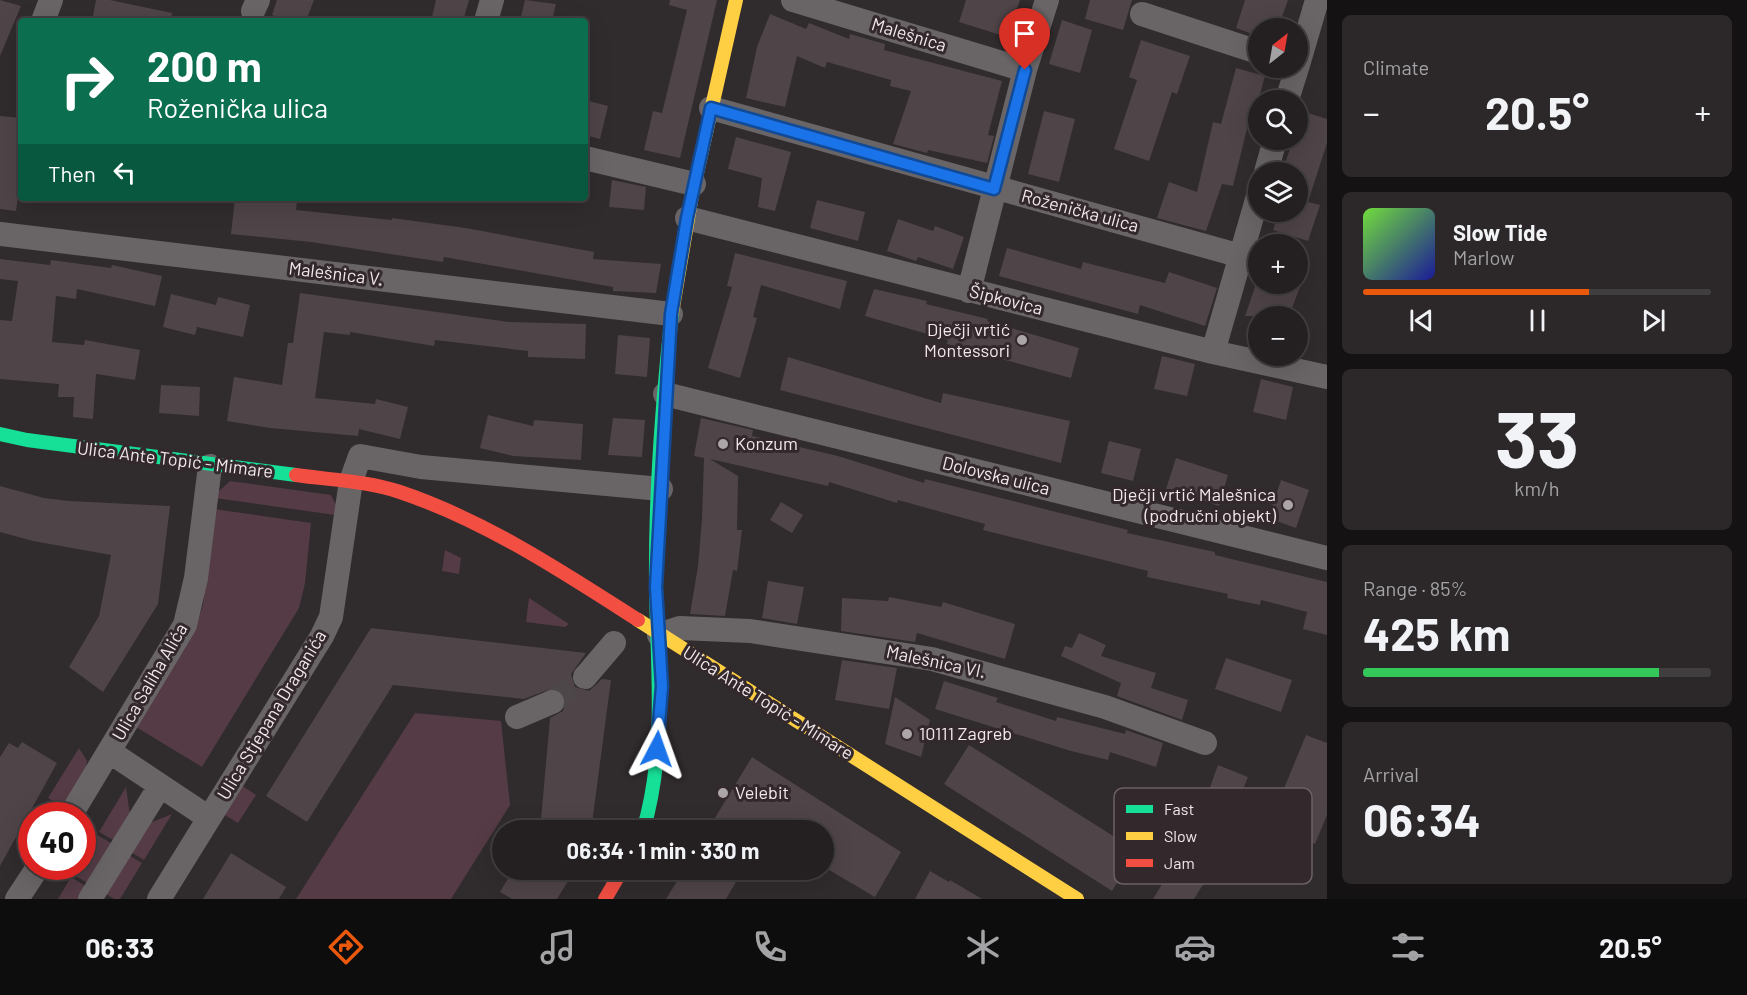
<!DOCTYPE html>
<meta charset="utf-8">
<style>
:root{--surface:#242022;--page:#2c282a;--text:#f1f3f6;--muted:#a3a3a5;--line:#413e40;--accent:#ea580c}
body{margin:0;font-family:Barlow,sans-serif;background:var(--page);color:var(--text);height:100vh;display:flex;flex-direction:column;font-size:22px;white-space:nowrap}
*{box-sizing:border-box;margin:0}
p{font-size:20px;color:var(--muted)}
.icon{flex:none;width:33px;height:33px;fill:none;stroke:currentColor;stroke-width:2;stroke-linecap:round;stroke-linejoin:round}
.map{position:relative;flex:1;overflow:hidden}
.drawer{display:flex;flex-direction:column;gap:15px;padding:15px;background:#141213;width:420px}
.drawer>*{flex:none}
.hud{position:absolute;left:18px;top:18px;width:570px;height:183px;border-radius:6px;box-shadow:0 6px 24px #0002,0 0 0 2px var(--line);background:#0b6e4f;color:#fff;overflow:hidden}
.needle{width:39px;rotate:31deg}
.controls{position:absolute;left:1248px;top:18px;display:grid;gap:12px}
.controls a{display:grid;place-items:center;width:60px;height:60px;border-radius:50%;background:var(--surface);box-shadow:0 6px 24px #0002,0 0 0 2px var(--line);font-size:30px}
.speed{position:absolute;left:18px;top:802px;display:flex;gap:12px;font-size:30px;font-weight:700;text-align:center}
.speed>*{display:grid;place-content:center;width:78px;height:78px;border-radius:50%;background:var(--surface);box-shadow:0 6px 24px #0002,0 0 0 2px var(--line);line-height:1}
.speed .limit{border:9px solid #d22;background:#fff;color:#111}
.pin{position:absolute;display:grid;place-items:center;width:51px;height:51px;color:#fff;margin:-62px -26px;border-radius:50% 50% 50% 0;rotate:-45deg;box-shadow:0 0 6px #0007}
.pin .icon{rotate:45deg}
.me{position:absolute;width:66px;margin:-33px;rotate:4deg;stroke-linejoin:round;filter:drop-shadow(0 0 4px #0008)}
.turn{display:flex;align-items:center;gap:21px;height:126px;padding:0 30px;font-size:27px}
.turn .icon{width:78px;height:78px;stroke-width:2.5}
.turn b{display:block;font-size:42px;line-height:51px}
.then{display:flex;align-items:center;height:57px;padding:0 30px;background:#0003;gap:12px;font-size:22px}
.big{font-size:45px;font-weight:700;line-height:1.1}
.drawer .widget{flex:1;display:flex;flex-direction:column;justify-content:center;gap:9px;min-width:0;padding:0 21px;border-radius:9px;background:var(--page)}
.drawer .dial{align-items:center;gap:0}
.dial b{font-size:78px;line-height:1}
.song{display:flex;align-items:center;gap:18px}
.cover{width:72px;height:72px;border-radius:9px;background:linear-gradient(135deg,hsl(100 70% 55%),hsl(240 70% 35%))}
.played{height:6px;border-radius:3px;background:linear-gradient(90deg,var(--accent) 65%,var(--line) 65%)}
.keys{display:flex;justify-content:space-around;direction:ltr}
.heat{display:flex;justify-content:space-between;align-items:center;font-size:33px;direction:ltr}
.charge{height:9px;border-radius:4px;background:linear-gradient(90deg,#34c759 85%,var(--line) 0)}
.trip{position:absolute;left:492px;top:820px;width:342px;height:60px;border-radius:30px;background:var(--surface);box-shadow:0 6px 24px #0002,0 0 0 2px var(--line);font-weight:700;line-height:60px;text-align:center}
.dock{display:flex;height:96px;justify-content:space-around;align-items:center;background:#0e0d0e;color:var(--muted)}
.dock .icon{width:42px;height:42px}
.dock .on{color:var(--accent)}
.dock b{font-size:27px;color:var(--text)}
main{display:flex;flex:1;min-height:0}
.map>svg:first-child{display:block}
</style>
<main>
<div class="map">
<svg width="1327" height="899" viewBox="0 0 1327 899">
<rect width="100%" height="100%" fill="#302b2d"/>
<path fill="#543b45" d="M 230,481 L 331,495 L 336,505 L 335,515 L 215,498 L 219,491 Z
M 214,509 L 311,523 L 305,583 L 299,608 L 202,767 L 136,727 L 197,624 L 203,605 Z
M 445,550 L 461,558 L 459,574 L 442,571 Z
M 529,598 L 569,624 L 565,627 L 526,622 Z
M 415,713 L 501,721 L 510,805 L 451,899 L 296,899 Z
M 79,748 L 87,761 L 86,771 L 63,807 L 48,798 Z
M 241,785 L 256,795 L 238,823 L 223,814 Z
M 126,787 L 130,815 L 115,841 L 99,832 Z
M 172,814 L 144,860 L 129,851 L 145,825 Z
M 97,835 L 113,844 L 89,884 L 74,875 L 78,867 L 82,867 L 83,859 Z
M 127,854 L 142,863 L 120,899 L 114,899 L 103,892 Z
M 71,877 L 87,887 L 79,899 L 58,899 Z"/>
<path fill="#4f4448" d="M 0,0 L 21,6 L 0,56 Z
M 96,0 L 110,0 L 172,13 L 171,21 L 92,21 Z
M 277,0 L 314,0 L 306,21 L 288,21 L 272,15 Z
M 436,0 L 469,0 L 463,21 L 431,21 Z
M 525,0 L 556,4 L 552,21 L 520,21 Z
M 670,0 L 717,0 L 680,158 L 644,150 L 653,111 L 662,113 L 687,10 L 669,5 Z
M 966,0 L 1020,0 L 1007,37 L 959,22 Z
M 1090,0 L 1132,0 L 1123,30 L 1085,19 Z
M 1245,0 L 1288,0 L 1278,28 L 1258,28 L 1258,36 L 1236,28 Z
M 770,14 L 806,29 L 809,23 L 849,39 L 850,34 L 885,44 L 884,50 L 1002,81 L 988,135 L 994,136 L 987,163 L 928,150 L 927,153 L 893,144 L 911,91 L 890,86 L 891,80 L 827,62 L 825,68 L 797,56 L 785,107 L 746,98 L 757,47 Z
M 1062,20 L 1092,30 L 1080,73 L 1049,64 Z
M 1141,40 L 1190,56 L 1177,94 L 1172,92 L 1149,161 L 1114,149 L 1137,80 L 1129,77 Z
M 1236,68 L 1265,76 L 1256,109 L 1252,108 L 1233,186 L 1222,184 L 1206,231 L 1157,218 L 1169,182 L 1197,192 L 1213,122 L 1221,124 Z
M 585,100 L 608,106 L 600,139 L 585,135 Z
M 1044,111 L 1075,119 L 1059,182 L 1028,174 Z
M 1302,111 L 1327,119 L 1327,143 L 1308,202 L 1320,205 L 1308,241 L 1273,230 L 1279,212 L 1298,212 L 1298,172 L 1282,172 L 1293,140 L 1298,140 L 1298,125 Z
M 0,116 L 21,118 L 18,172 L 21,173 L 16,211 L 0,209 Z
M 736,137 L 791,152 L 775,211 L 758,207 L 762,178 L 728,169 Z
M 612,180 L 646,187 L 644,210 L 609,207 Z
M 235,198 L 297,201 L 296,210 L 392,220 L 392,218 L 466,228 L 594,252 L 593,259 L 661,264 L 656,293 L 613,291 L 613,287 L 444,257 L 443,262 L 311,242 L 231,234 Z
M 817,200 L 865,212 L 858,241 L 810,228 Z
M 898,219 L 933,231 L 935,226 L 964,237 L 953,269 L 918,257 L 916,261 L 887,251 Z
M 1007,248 L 1081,269 L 1083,262 L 1165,283 L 1169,272 L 1217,288 L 1205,326 L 1140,305 L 1138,314 L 999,276 Z
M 735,253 L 847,281 L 840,309 L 761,285 L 753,317 L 757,318 L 740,378 L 708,368 L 732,287 L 727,286 Z
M 0,259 L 50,265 L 51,260 L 111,268 L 112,265 L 162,276 L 155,306 L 77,289 L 76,299 L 56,296 L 52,342 L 84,345 L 85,340 L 140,350 L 135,380 L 96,374 L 93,419 L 73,417 L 74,397 L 58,397 L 59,384 L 0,379 L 0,320 L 12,321 L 18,281 L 0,279 Z
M 1256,284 L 1301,284 L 1289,316 L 1245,316 Z
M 874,289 L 927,301 L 926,304 L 988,319 L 987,321 L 1079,348 L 1071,378 L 947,344 L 948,340 L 865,316 Z
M 300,293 L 509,322 L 586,324 L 585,359 L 528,357 L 528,351 L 435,340 L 434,346 L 350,332 L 350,335 L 324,332 L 315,398 L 375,404 L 376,399 L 408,407 L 400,439 L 359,429 L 358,436 L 270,428 L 227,421 L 234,377 L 282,385 L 288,343 L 293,343 Z
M 171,294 L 216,305 L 218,297 L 250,305 L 243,337 L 197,327 L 195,335 L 163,327 Z
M 618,335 L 650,338 L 647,377 L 615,374 Z
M 1162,356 L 1195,364 L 1187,396 L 1154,389 Z
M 788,357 L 941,403 L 943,393 L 1070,421 L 1061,463 L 780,390 Z
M 1261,379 L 1293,387 L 1286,420 L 1253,412 Z
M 161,385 L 200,387 L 199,416 L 159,413 Z
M 488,415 L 533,426 L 534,420 L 583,424 L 581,460 L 513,456 L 480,448 Z
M 613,418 L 645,420 L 642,457 L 608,455 Z
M 701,418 L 753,430 L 752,436 L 838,456 L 924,483 L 925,479 L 1128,530 L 1127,533 L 1215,552 L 1215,555 L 1327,582 L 1327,635 L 1303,629 L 1307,612 L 1261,600 L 1260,605 L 1227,598 L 1228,594 L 1147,577 L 1148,571 L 983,530 L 985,524 L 898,500 L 897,503 L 829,482 L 828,486 L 710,459 L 738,476 L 737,530 L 742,530 L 737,571 L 733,570 L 725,616 L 690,614 L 698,566 L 702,519 L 704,458 L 694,456 Z
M 1109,441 L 1141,449 L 1133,481 L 1101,473 Z
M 1176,458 L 1228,475 L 1219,506 L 1166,489 Z
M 1281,480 L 1309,490 L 1296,528 L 1268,518 Z
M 0,486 L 44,498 L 69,501 L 170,506 L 158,604 L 103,692 L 69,667 L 99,616 L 111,555 L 33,541 L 0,532 Z
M 781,502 L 803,515 L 792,533 L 770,520 Z
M 768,581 L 804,587 L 797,624 L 762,618 Z
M 889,597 L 941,607 L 943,602 L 1015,624 L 1005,659 L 917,633 L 915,642 L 841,631 L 842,598 L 888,601 Z
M 371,628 L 586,653 L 571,674 L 575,687 L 589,691 L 602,679 L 611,680 L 591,831 L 540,831 L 550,718 L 563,711 L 566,703 L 561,691 L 553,688 L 524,699 L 393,685 L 307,822 L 266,796 Z
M 1079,633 L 1106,645 L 1101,656 L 1156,673 L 1151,688 L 1188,700 L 1182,720 L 1117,696 L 1121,683 L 1061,656 L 1065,646 L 1072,648 Z
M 1226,658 L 1292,680 L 1281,712 L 1215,689 Z
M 842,660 L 897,668 L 889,709 L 835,700 Z
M 944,681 L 998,698 L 996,702 L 1056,721 L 1057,717 L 1125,734 L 1126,730 L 1163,743 L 1156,767 L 1110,752 L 1108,760 L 1071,751 L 935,709 Z
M 895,697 L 930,720 L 921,757 L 885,744 Z
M 1306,735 L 1327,743 L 1327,815 L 1315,844 L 1269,825 Z
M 22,742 L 57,763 L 0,866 L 0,757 L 9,743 L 18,748 Z
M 969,745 L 1137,851 L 1112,891 L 944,784 Z
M 752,757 L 901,852 L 875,897 L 824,867 L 824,831 L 707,831 Z
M 1218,765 L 1248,777 L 1238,802 L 1209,790 Z
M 1197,827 L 1227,846 L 1194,899 L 1153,899 Z
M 231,853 L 286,887 L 279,899 L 203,899 Z
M 513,870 L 575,870 L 557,899 L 512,899 L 500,892 Z
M 684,870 L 743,870 L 726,899 L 666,899 Z
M 930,871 L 949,882 L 950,880 L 982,899 L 915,899 Z"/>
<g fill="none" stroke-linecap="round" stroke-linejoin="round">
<path stroke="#4d474a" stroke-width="24" stroke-dasharray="24 12" stroke-linecap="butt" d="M 552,702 L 585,677"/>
<path stroke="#696566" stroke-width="24" d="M 793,0 L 1025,70
M 253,11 L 258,0
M 1142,14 L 1258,52
M 43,21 L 51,0
M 486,21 L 492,0
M 1298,65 L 1317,0
M 1287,100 L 1297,68
M 711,108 L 1241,256
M 585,158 L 694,184
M 1266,172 L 1275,140
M 687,218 L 1213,352 L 1327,377
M 0,234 L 671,314
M 969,291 L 1025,70 L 1047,0
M 1213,352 L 1258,196
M 665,394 L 1327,558
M 659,635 L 680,628 L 750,631 L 932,659 L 1105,707 L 1205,743
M 585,677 L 614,643
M 517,717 L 552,702
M 110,752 L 209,818
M 70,816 L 185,625 L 196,578 L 210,466
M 17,899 L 38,867
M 90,899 L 160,786
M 159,899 L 322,636 L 331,617 L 351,481 L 360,456 L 421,467 L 661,489"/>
<path stroke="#16e098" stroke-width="14" d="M 0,434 L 27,440 L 296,475
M 643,831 C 667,750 657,670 656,586 C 655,496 662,403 672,313"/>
<path stroke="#ffcf43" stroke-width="14" d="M 672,313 L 692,195 L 736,0
M 638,620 L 1077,899"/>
<path stroke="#f24e42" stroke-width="14" d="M 296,475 C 331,480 367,481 400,492 C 486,521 563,572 638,620
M 605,899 L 622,870"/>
</g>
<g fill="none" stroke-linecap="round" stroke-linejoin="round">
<defs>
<path id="route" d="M 657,749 L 662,686 L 656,587 L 671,314 L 687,218 L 711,108 L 994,189 L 1025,70"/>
</defs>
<use href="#route" stroke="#114b97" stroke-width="15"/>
<use href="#route" stroke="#1a73e8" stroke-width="10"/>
</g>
<g fill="#ada6a8" stroke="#33282c" stroke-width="2">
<circle cx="1022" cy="340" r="6"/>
<circle cx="723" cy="444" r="6"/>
<circle cx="1288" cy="505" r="6"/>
<circle cx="907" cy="734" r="6"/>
<circle cx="723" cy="793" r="6"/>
</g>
<g text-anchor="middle" stroke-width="6" stroke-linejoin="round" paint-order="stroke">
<g font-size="18" fill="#f0e8eb" stroke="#33282c">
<text transform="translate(909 35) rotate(17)" y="6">Malešnica</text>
<text transform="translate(1080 211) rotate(15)" y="6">Roženička ulica</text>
<text transform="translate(336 274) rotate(7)" y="6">Malešnica V.</text>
<text transform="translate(1006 300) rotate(14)" y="6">Šipkovica</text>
<text transform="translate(175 460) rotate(7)" y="6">Ulica Ante Topić - Mimare</text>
<text transform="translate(996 476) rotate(14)" y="6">Dolovska ulica</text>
<text transform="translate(936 662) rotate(12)" y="6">Malešnica VI.</text>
<text transform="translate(150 682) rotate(-60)" y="6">Ulica Saliha Alića</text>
<text transform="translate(768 703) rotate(32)" y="6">Ulica Ante Topić - Mimare</text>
<text transform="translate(272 715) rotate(-59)" y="6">Ulica Stjepana Draganića</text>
</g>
<g font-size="18" fill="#f0e8eb" stroke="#33282c" text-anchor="start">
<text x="1010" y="336" text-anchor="end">Dječji vrtić<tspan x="1010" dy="21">Montessori</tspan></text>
<text x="735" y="450">Konzum</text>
<text x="1276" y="501" text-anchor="end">Dječji vrtić Malešnica<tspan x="1276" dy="21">(područni objekt)</tspan></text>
<text x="919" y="740">10111 Zagreb</text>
<text x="735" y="799">Velebit</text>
</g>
</g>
<rect x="1114" y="788" width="198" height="96" rx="9" fill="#33282c" stroke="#6c6265" stroke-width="1.5"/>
<rect x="1126" y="805" width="27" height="8" fill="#16e098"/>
<rect x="1126" y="832" width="27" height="8" fill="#ffcf43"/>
<rect x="1126" y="859" width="27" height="8" fill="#f24e42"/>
<g font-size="16" fill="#f0e8eb">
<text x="1164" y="815">Fast</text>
<text x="1164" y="842">Slow</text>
<text x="1164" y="869">Jam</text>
</g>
</svg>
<div class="controls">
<a><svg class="needle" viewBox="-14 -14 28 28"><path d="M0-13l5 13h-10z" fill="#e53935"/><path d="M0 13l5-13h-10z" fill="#a3a3a5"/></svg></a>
<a><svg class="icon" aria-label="search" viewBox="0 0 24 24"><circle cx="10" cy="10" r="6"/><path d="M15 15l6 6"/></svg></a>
<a><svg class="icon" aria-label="layers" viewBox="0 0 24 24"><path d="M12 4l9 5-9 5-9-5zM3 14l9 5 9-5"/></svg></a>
<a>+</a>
<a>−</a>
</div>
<div class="speed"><div class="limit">40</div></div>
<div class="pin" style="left:1025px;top:70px;background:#d93025"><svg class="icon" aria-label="arrive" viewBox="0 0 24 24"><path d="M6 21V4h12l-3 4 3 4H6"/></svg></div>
<svg class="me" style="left:657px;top:749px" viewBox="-20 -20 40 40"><path d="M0-17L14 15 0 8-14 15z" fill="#1a73e8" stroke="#fff" stroke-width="4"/></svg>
<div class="trip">06:34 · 1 min · 330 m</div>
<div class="hud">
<div class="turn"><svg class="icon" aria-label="right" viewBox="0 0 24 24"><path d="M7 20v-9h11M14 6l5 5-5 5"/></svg><div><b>200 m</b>Roženička ulica</div></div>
<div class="then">Then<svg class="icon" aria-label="left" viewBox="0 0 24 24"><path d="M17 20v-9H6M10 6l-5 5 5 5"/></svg></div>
</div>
</div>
<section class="drawer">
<div class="widget"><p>Climate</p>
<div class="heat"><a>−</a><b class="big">20.5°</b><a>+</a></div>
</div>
<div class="widget">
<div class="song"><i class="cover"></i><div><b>Slow Tide</b><p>Marlow</p></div></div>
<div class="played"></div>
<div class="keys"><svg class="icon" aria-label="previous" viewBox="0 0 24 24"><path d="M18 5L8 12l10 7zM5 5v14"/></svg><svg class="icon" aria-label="pause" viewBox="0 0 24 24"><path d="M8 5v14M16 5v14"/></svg><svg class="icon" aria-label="next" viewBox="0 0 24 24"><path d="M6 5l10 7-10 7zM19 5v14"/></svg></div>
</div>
<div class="widget dial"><b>33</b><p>km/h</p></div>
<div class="widget"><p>Range · 85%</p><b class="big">425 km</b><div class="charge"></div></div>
<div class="widget"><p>Arrival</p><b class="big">06:34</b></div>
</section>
</main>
<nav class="dock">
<b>06:33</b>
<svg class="icon on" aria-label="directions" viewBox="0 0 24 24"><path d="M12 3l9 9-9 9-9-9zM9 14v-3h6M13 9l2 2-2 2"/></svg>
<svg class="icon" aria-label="music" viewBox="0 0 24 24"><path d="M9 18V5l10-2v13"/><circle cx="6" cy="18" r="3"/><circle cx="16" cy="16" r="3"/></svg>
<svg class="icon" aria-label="phone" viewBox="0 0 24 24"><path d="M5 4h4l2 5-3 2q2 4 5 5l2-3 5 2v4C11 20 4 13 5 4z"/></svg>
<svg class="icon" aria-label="climate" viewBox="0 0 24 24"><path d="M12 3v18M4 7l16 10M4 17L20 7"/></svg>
<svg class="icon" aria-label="car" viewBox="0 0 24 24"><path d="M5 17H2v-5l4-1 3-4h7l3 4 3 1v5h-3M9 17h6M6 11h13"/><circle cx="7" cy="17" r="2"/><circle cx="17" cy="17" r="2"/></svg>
<svg class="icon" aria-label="filters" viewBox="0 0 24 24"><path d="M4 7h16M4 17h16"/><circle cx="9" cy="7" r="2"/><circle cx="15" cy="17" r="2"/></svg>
<b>20.5°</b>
</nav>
